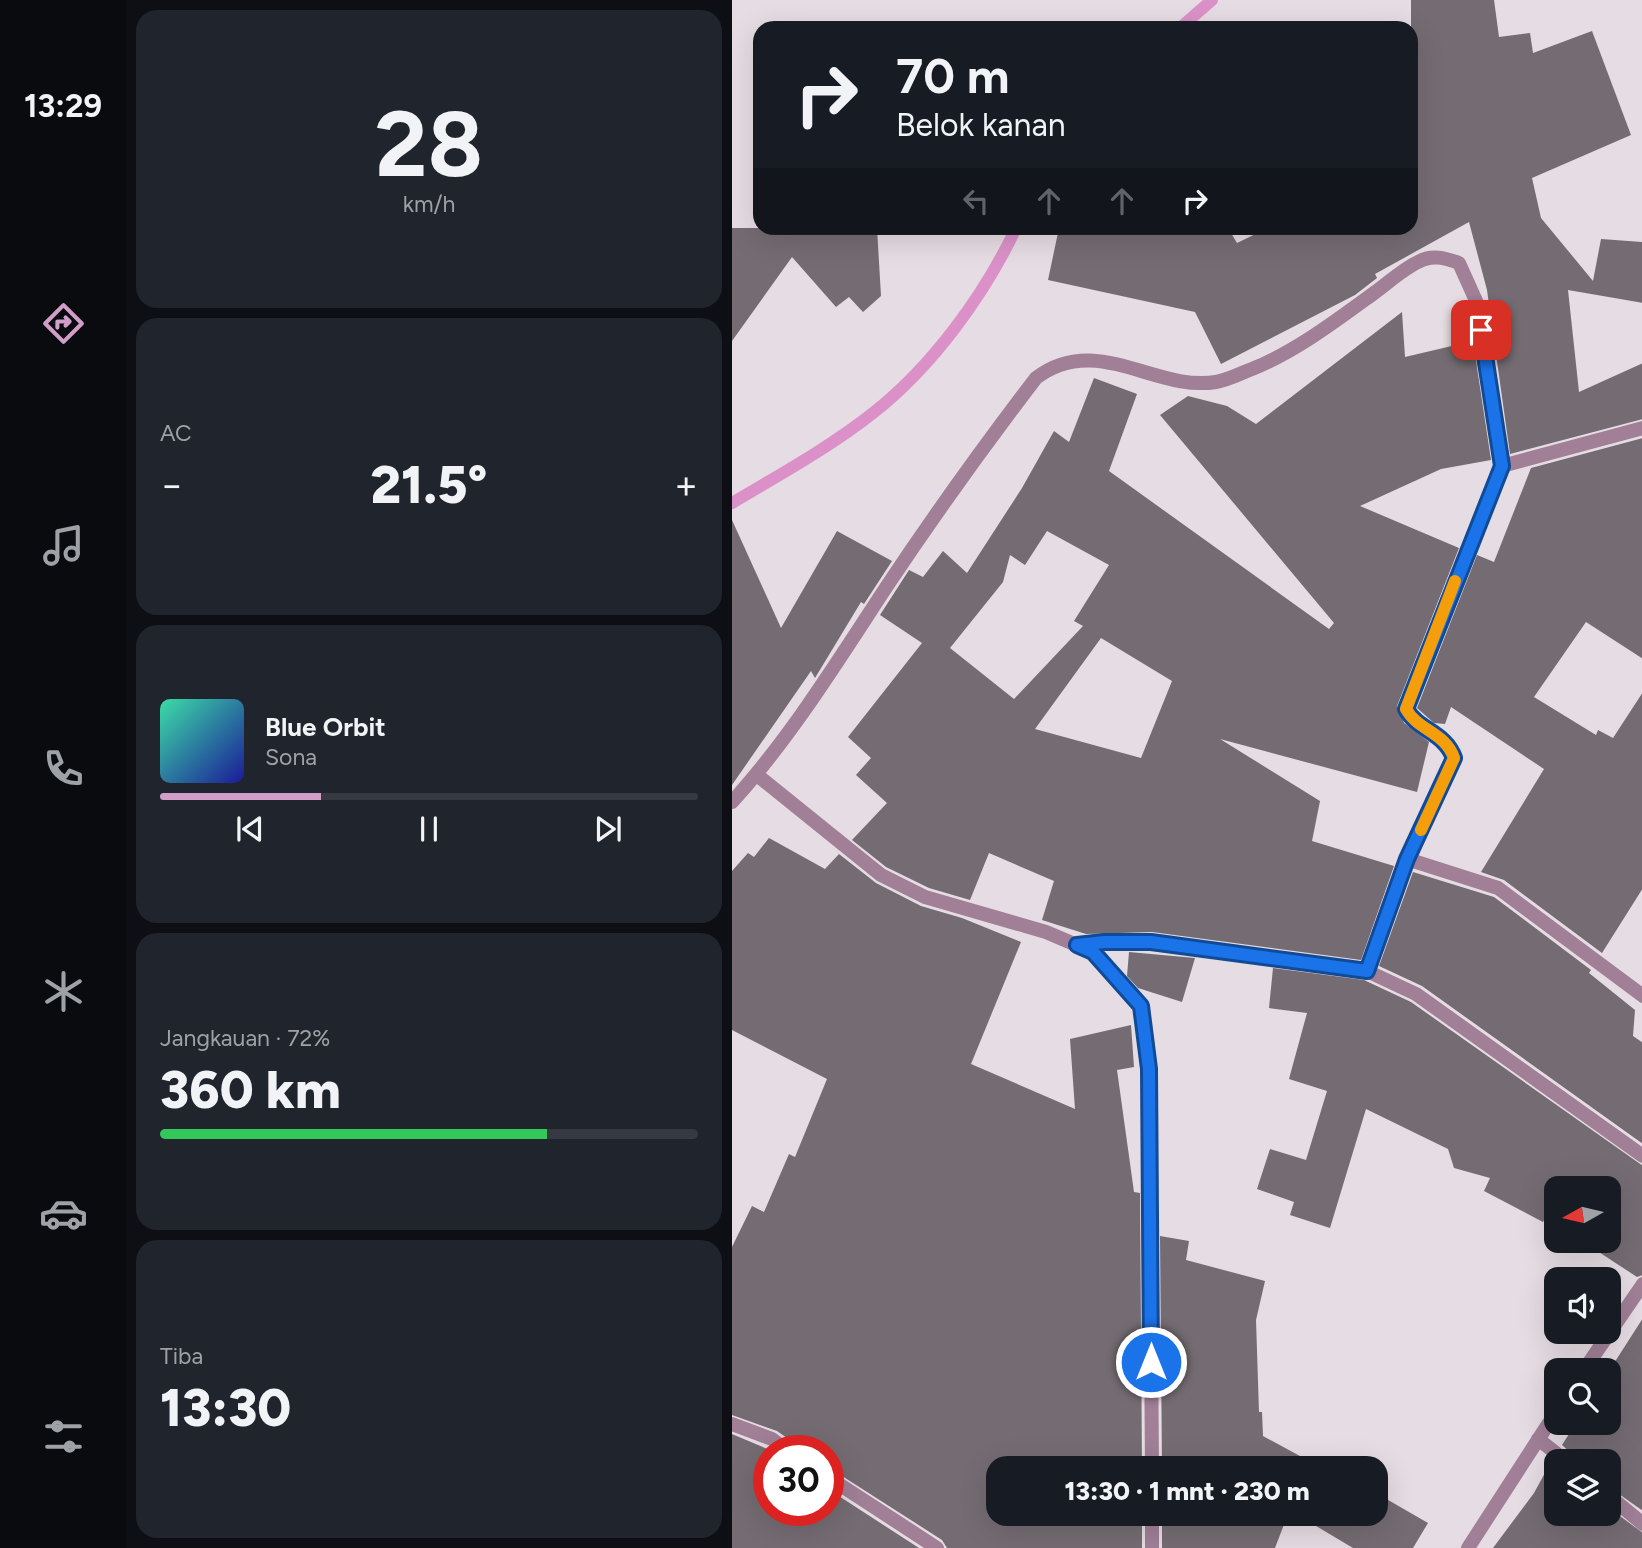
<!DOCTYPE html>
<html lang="id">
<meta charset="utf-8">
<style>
:root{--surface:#171b24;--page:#20242c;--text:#f1f3f6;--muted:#9ea1a6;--line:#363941;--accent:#d09ec9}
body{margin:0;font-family:Figtree,sans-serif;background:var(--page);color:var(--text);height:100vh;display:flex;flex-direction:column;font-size:26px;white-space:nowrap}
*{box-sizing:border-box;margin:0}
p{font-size:23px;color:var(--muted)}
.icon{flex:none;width:38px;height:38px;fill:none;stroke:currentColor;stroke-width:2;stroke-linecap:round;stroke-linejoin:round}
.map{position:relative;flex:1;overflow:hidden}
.panel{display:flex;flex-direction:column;gap:10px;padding:10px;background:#0d0f14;width:606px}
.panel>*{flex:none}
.guide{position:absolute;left:21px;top:21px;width:665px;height:214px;border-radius:21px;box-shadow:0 7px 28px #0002;background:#171b24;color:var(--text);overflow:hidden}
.needle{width:46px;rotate:262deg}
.tools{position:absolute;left:812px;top:1176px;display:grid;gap:14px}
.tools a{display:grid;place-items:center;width:77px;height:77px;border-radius:14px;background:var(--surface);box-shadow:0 7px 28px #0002;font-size:35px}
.speed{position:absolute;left:21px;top:1435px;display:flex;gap:14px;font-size:35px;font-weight:700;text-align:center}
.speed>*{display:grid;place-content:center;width:91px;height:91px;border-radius:50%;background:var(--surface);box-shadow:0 7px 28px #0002;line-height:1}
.speed .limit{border:10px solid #d22;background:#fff;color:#111}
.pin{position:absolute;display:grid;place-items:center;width:60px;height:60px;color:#fff;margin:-30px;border-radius:14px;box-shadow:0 4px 10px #0006}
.me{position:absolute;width:77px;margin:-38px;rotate:0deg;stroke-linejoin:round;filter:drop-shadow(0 0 5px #0008)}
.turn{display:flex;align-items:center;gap:24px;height:147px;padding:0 28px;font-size:32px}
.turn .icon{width:91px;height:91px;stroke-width:2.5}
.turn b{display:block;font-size:49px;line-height:60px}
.lanes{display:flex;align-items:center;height:66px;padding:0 28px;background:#0003;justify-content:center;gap:35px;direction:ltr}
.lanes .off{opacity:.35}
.big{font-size:52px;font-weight:800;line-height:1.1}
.panel .tile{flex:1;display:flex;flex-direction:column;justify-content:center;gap:10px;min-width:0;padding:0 24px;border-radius:21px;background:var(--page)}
.panel .dial{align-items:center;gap:0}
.dial b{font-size:91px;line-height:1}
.song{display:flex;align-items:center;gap:21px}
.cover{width:84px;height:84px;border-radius:10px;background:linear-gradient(135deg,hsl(160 70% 55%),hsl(240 70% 35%))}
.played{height:7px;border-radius:4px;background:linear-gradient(90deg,var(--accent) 30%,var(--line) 30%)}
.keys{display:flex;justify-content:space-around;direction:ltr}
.heat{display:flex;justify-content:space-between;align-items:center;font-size:38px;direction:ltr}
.charge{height:10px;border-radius:5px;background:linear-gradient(90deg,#34c759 72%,var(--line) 0)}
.trip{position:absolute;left:254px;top:1456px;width:402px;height:70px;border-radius:21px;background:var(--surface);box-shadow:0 7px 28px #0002;font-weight:800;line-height:70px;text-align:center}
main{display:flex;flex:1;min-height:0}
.menu{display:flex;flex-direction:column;width:126px;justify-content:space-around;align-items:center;background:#090b0e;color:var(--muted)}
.menu .icon{width:49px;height:49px}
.menu .on{color:var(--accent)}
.menu b{font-size:32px;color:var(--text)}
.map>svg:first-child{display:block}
</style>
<main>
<nav class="menu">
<b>13:29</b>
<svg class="icon on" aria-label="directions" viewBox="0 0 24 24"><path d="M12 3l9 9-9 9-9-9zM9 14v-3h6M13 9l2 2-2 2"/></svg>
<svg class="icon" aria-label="music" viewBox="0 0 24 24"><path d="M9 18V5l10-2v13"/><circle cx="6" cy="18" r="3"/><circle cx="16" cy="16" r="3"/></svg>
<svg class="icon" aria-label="phone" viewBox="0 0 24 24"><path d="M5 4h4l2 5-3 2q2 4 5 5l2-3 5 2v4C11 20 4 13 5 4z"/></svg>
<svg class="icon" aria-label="climate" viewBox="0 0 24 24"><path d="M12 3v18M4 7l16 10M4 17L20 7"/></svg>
<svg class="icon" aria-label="car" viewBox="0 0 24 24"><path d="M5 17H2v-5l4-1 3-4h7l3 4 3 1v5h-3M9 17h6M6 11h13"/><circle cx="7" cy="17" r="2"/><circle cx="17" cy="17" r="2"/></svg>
<svg class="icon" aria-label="filters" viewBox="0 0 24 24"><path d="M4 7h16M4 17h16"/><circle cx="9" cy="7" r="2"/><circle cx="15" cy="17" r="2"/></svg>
</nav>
<section class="panel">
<div class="tile dial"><b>28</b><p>km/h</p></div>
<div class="tile"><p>AC</p>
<div class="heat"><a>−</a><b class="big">21.5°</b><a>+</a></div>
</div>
<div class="tile">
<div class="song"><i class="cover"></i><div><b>Blue Orbit</b><p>Sona</p></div></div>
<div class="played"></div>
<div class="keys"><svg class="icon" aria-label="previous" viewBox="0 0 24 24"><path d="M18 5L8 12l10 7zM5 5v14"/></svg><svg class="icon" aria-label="pause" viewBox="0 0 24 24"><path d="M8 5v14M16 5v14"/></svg><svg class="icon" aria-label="next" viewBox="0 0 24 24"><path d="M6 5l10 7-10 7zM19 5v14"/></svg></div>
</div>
<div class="tile"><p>Jangkauan · 72%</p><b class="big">360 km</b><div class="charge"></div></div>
<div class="tile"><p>Tiba</p><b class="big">13:30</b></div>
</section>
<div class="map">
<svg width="911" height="1548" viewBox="0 0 911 1548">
<rect width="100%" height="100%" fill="#e6dce3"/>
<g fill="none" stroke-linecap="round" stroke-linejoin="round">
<path stroke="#db91c8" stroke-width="12" d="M 448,28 L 480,0
M 0,503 C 47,475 98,447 141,413 C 200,367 253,294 284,228"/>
</g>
<path fill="#746c72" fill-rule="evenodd" d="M 679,0 L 762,0 L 767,37 L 798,33 L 801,53 L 860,31 L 899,135 L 800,178 L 809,218 L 861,281 L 869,239 L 911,242 L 911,303 L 836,290 L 847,392 L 911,363 L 911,419 L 778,454 L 755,290 L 737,222 L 643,274 L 645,278 L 623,295 L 489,364 L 463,312 L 316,280 L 327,228 L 496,228 L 505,243 L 536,228 L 679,228 Z
M 0,228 L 145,228 L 149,296 L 131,312 L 117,297 L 104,307 L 60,257 L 0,341 Z
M 670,312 L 673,357 L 741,341 L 759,460 L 709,469 L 628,506 L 727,548 L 665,706 L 672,723 L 697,742 L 685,792 L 488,739 L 588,801 L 580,841 L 662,866 L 629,960 L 420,932 L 354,934 L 310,920 L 322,881 L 257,853 L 238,900 L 197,888 L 154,867 L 120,840 L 155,803 L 124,775 L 139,758 L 116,737 L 190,643 L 148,615 L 177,570 L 191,577 L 211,551 L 235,573 L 290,488 L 322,431 L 337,442 L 362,378 L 405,394 L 377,471 L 597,629 L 602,623 L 428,415 L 456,396 L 495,406 L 524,424 ZM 315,531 L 377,565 L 342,621 L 351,626 L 282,699 L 218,648 L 271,582 L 278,555 L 293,565 ZM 369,638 L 440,681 L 409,758 L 303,729 Z
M 911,438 L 911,659 L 854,622 L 802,697 L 864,735 L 866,730 L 881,738 L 911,692 L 911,888 L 870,953 L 772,880 L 749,872 L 812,769 L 719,707 L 713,724 L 702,723 L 685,708 L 745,555 L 762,562 L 799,468 Z
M 0,520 L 49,628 L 105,531 L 160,561 L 132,604 L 129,602 L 83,678 L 79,671 L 0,785 Z
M 37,838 L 93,869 L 107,854 L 144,883 L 189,906 L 230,918 L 289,942 L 239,1064 L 343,1109 L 338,1039 L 399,1025 L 402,1067 L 385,1070 L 402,1192 L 408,1193 L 410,1468 L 266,1468 L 266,1514 L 410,1514 L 410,1548 L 215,1548 L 210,1540 L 96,1467 L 96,1451 L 65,1451 L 62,1443 L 45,1431 L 0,1415 L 0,1247 L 20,1206 L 32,1212 L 57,1154 L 63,1157 L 95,1079 L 0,1030 L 0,871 L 16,853 L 22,857 Z
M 681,872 L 762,897 L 859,970 L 857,973 L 903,1010 L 901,1036 L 911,1043 L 911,1144 L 690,986 L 647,966 Z
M 397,952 L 463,958 L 450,1002 L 406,988 L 395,976 Z
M 541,968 L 632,980 L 679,1002 L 911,1166 L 911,1275 L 905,1277 L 850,1241 L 877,1241 L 877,1188 L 824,1188 L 824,1224 L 814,1217 L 811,1222 L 752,1191 L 758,1178 L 722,1168 L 716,1149 L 634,1109 L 598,1228 L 558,1215 L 562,1202 L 525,1189 L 538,1149 L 574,1160 L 595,1091 L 557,1079 L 575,1013 L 537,1008 Z
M 428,1236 L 457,1241 L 454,1260 L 533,1281 L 524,1320 L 527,1412 L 530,1412 L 531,1436 L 590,1468 L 430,1468 Z
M 911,1318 L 911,1511 L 877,1487 L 877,1461 L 843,1461 L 840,1454 L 830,1445 L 844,1423 L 877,1423 L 877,1371 Z
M 0,1434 L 40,1451 L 37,1451 L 37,1510 L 96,1510 L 96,1489 L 187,1548 L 0,1548 Z
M 819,1462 L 824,1466 L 824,1514 L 877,1514 L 877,1508 L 911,1533 L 911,1548 L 761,1548 L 802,1493 Z
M 644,1493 L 696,1523 L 681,1548 L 621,1548 L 564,1514 L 644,1514 Z
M 430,1514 L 556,1514 L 543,1548 L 430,1548 Z"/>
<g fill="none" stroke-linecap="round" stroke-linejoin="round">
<path stroke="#a07f97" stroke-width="14" d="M 25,775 L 149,875 L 193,897 L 314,932 L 361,952 L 409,1006 L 417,1069 L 420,1468
M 0,802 C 59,737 107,659 155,586 C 203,514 252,446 304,378 C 364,332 423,392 484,382 C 496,380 509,373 520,369 C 563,352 605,320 642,293 C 656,283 671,269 686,262 C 700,254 713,258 727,263 L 745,303 L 770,466
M 675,859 L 766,888 L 911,996
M 346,945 L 372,942 L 419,942 L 635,971 L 684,994 L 911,1156
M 635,971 L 675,859 L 722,758 C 713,732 686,731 674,709 L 770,466 L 911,428
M 852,1370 L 911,1284
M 0,1424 L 40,1439 L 56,1451
M 806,1439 L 834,1461
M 96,1477 L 205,1548
M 877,1496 L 911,1524
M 420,1514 L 420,1548
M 736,1548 L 824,1412"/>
</g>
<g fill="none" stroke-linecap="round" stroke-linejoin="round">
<defs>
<path id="route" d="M 419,1362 L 417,1069 L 409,1006 L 361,952 L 345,945 L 372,942 L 419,942 L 635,971 L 675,859 L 722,758 C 713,732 686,731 674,709 L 770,466 L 749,330"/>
</defs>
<use href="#route" stroke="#114b97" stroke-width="18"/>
<use href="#route" stroke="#1a73e8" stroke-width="12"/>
<path stroke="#f59e0b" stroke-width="12" d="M 689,830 L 722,758 C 713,732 686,731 674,709 L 723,581"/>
</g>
</svg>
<div class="tools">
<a><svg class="needle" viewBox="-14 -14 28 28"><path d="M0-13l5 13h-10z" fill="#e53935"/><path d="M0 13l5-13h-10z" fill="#9ea1a6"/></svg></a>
<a><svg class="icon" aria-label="sound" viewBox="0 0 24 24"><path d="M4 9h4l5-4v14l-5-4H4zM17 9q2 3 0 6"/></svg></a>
<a><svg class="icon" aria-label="search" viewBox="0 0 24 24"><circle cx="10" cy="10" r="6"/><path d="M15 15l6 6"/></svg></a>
<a><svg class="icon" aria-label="layers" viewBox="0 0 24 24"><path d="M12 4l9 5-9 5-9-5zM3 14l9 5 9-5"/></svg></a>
</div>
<div class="speed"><div class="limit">30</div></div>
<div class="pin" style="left:749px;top:330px;background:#d93025"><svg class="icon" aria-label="arrive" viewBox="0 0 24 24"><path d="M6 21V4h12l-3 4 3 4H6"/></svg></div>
<svg class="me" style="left:419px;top:1362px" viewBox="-20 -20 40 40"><circle r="17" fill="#1a73e8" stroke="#fff" stroke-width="3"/><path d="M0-11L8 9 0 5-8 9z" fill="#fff"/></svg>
<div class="trip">13:30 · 1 mnt · 230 m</div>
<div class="guide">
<div class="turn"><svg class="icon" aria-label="right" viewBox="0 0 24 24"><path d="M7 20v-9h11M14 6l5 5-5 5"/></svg><div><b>70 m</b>Belok kanan</div></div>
<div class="lanes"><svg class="icon off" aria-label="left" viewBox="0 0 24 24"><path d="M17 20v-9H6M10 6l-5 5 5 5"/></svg><svg class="icon off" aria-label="ahead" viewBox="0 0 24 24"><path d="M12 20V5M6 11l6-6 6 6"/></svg><svg class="icon off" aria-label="ahead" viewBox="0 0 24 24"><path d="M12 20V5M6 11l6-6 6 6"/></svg><svg class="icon" aria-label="right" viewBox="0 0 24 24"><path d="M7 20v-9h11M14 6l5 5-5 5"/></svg></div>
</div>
</div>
</main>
